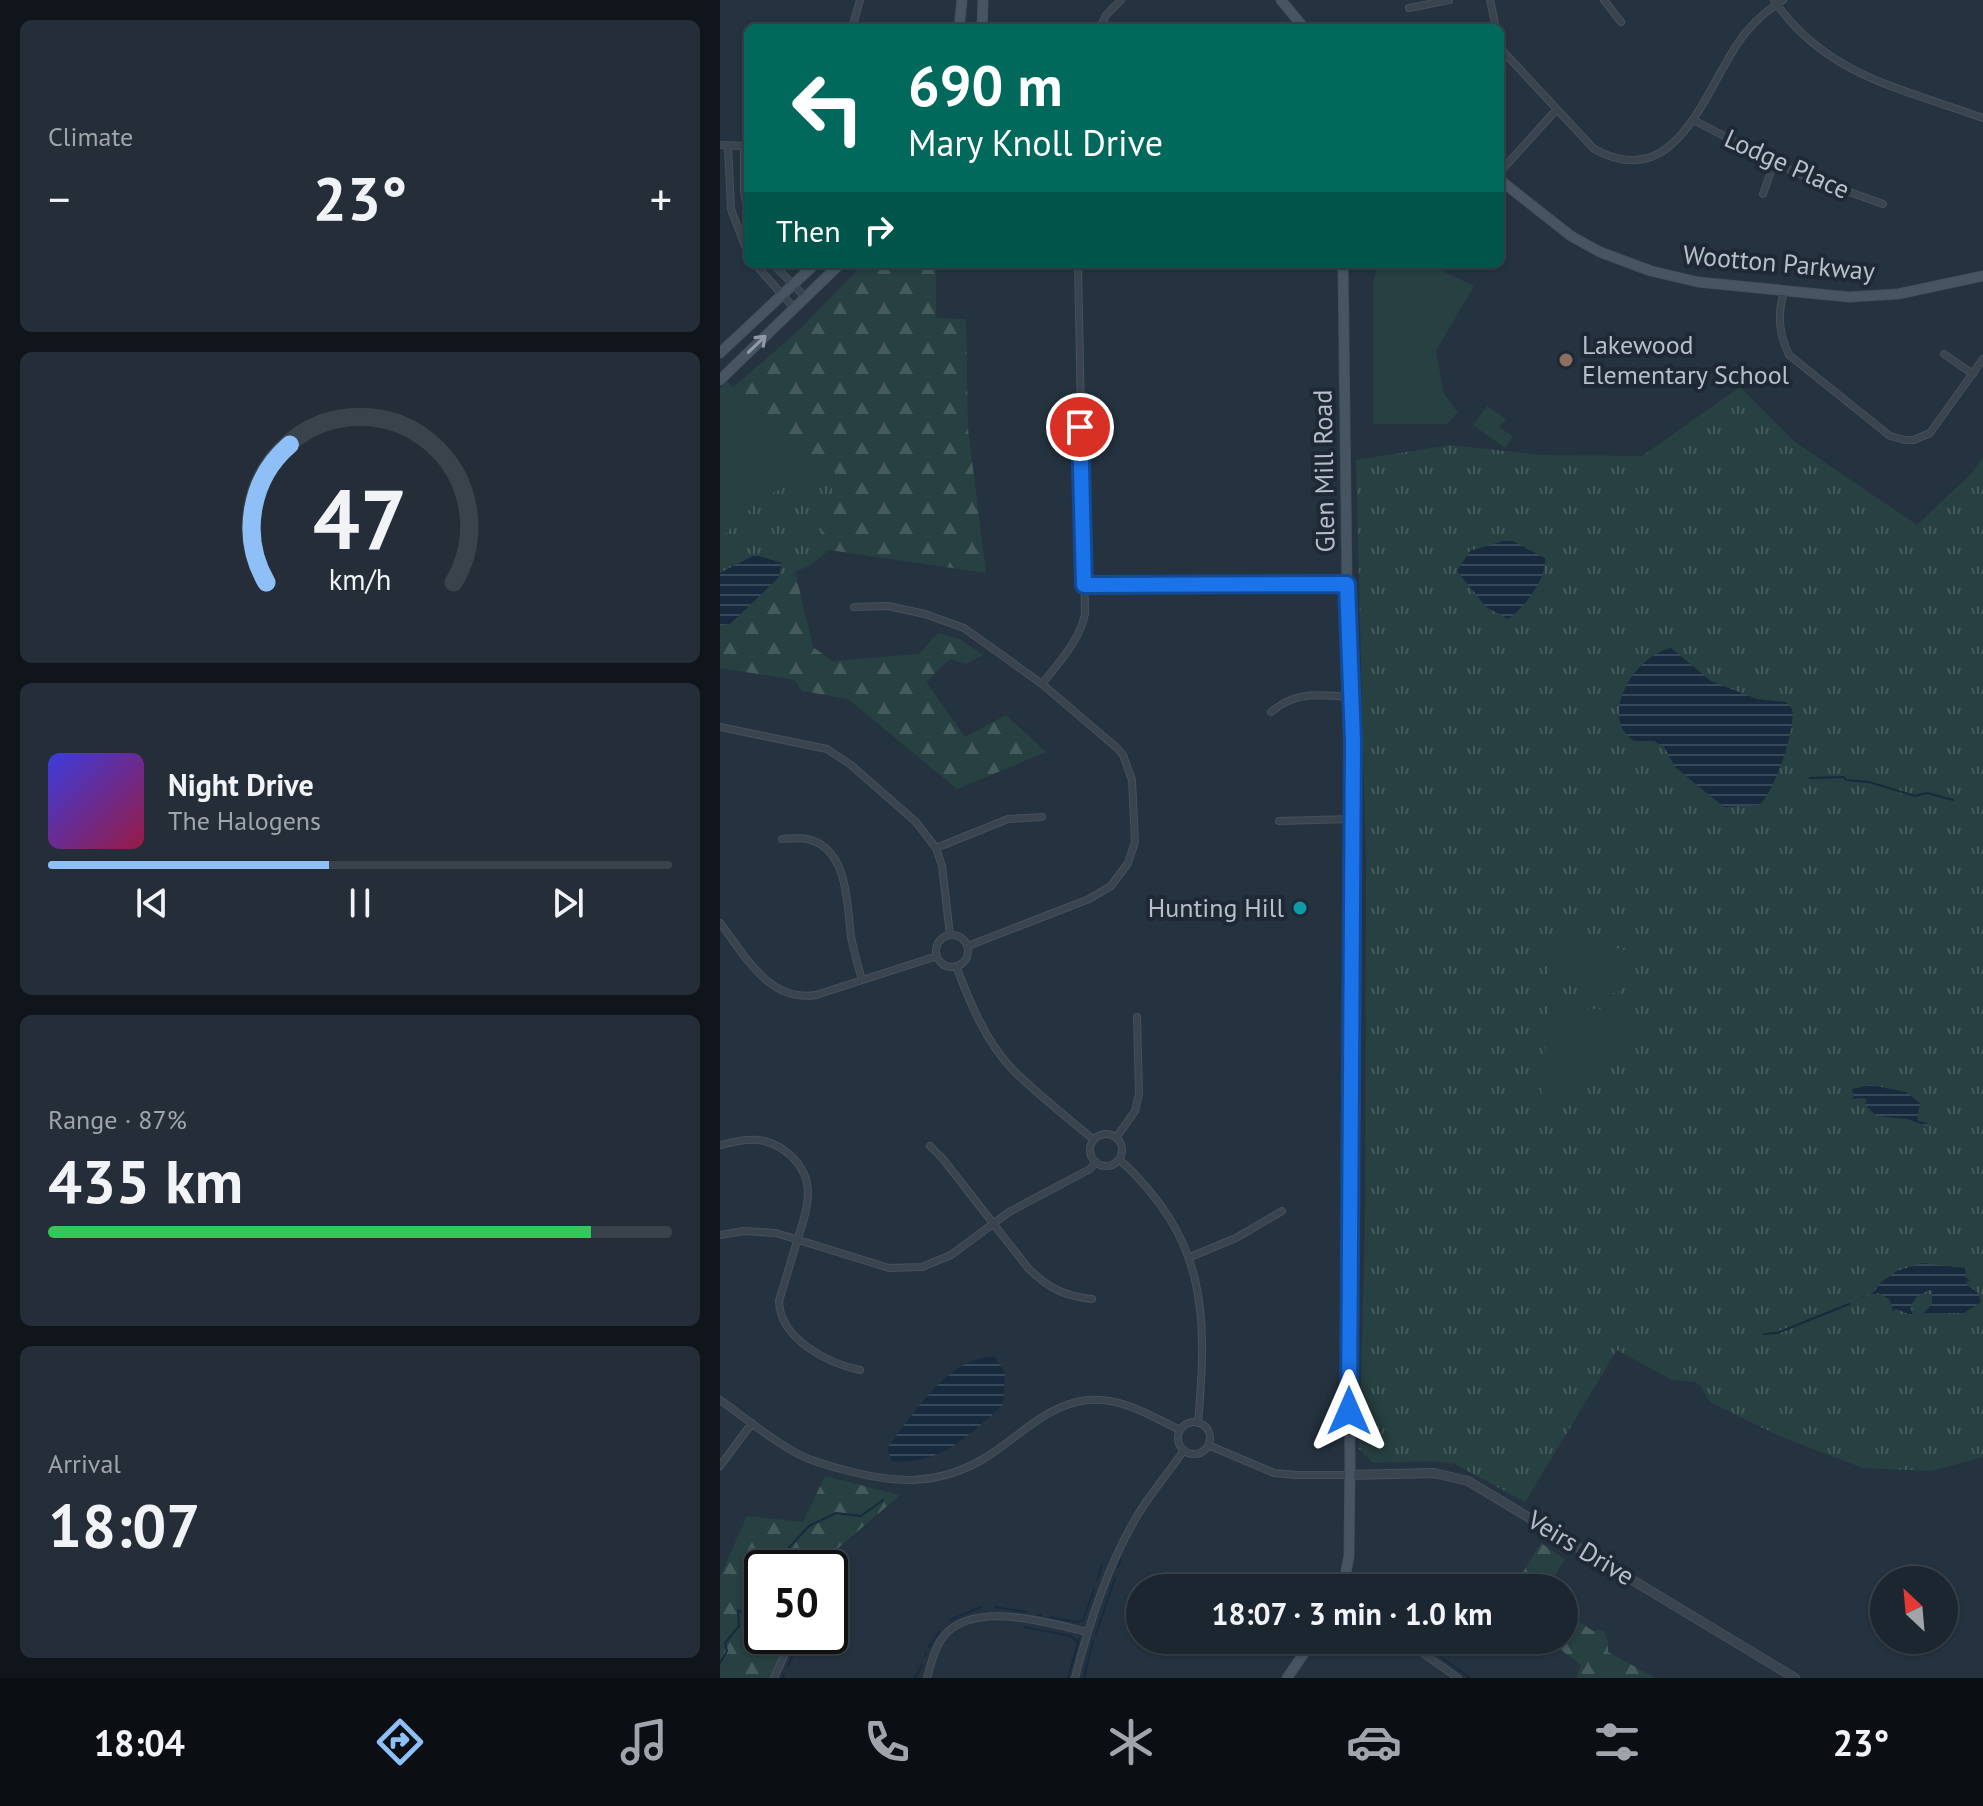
<!DOCTYPE html>
<meta charset="utf-8">
<style>
:root{--surface:#1c2630;--page:#252e38;--text:#f1f3f6;--muted:#a0a5ab;--line:#3a434c;--accent:#8ec0f7}
body{margin:0;font-family:"PT Sans",sans-serif;background:var(--page);color:var(--text);height:100vh;display:flex;flex-direction:column;font-size:30px;white-space:nowrap}
*{box-sizing:border-box;margin:0}
p{font-size:26px;color:var(--muted)}
.icon{flex:none;width:44px;height:44px;fill:none;stroke:currentColor;stroke-width:2;stroke-linecap:round;stroke-linejoin:round}
.map{position:relative;flex:1;overflow:hidden}
.panel{display:flex;flex-direction:column;gap:20px;padding:20px;background:#0f151a;width:720px}
.panel>*{flex:none}
.hud{position:absolute;left:24px;top:24px;width:760px;height:244px;border-radius:12px;box-shadow:0 2px 6px #0004,0 0 0 2px var(--line);background:#00695c;color:#fff;overflow:hidden}
.needle{width:52px;rotate:334deg}
.tools{position:absolute;left:1150px;top:1566px;display:grid;gap:16px}
.tools a{display:grid;place-items:center;width:88px;height:88px;border-radius:50%;background:var(--surface);box-shadow:0 2px 6px #0004,0 0 0 2px var(--line);font-size:40px}
.speed{position:absolute;left:24px;top:1550px;display:flex;gap:16px;font-size:40px;font-weight:700;text-align:center}
.speed>*{display:grid;place-content:center;width:104px;height:104px;border-radius:50%;background:var(--surface);box-shadow:0 2px 6px #0004,0 0 0 2px var(--line);line-height:1}
.speed .limit{border:4px solid #111;border-radius:12px;background:#fff;color:#111}
.pin{position:absolute;display:grid;place-items:center;width:68px;height:68px;color:#fff;margin:-34px;border:4px solid #fff;border-radius:50%;box-shadow:0 2px 8px #0007}
.me{position:absolute;width:88px;margin:-44px;rotate:0deg;stroke-linejoin:round;filter:drop-shadow(0 0 6px #0008)}
.turn{display:flex;align-items:center;gap:28px;height:168px;padding:0 32px;font-size:36px}
.turn .icon{width:104px;height:104px;stroke-width:2.5}
.turn b{display:block;font-size:56px;line-height:68px}
.then{display:flex;align-items:center;height:76px;padding:0 32px;background:#0003;gap:16px;font-size:30px}
.big{font-size:60px;font-weight:700;line-height:1.1}
.panel .widget{flex:1;display:flex;flex-direction:column;justify-content:center;gap:12px;min-width:0;padding:0 28px;border-radius:12px;background:var(--page)}
.panel .dial{align-items:center;gap:0}
.dial svg{height:208px;overflow:visible;fill:none;stroke:var(--line);stroke-width:7;stroke-linecap:round;text-anchor:middle}
.dial text{fill:var(--text);stroke:none}
.song{display:flex;align-items:center;gap:24px}
.cover{width:96px;height:96px;border-radius:12px;background:linear-gradient(135deg,hsl(240 70% 55%),hsl(340 70% 35%))}
.played{height:8px;border-radius:4px;background:linear-gradient(90deg,var(--accent) 45%,var(--line) 45%)}
.keys{display:flex;justify-content:space-around;direction:ltr}
.heat{display:flex;justify-content:space-between;align-items:center;font-size:44px;direction:ltr}
.charge{height:12px;border-radius:6px;background:linear-gradient(90deg,#34c759 87%,var(--line) 0)}
.trip{position:absolute;left:406px;top:1574px;width:452px;height:80px;border-radius:40px;background:var(--surface);box-shadow:0 2px 6px #0004,0 0 0 2px var(--line);font-weight:700;line-height:80px;text-align:center}
.tabs{display:flex;height:128px;justify-content:space-around;align-items:center;background:#0b0f13;color:var(--muted)}
.tabs .icon{width:56px;height:56px}
.tabs .active{color:var(--accent)}
.tabs b{font-size:36px;color:var(--text)}
main{display:flex;flex:1;min-height:0}
.map>svg:first-child{display:block}
</style>
<main>
<section class="panel">
<div class="widget"><p>Climate</p>
<div class="heat"><a>−</a><b class="big">23°</b><a>+</a></div>
</div>
<div class="widget dial"><svg viewBox="0 0 100 80">
<path d="M14 69A42 42 0 1 1 86 69"/>
<path d="M14 69A42 42 0 0 1 23 16" stroke="#8ec0f7"/>
<text x="50" y="56" font-size="32" font-weight="700">47</text>
<text x="50" y="72" font-size="11">km/h</text>
</svg></div>
<div class="widget">
<div class="song"><i class="cover"></i><div><b>Night Drive</b><p>The Halogens</p></div></div>
<div class="played"></div>
<div class="keys"><svg class="icon" aria-label="previous" viewBox="0 0 24 24"><path d="M18 5L8 12l10 7zM5 5v14"/></svg><svg class="icon" aria-label="pause" viewBox="0 0 24 24"><path d="M8 5v14M16 5v14"/></svg><svg class="icon" aria-label="next" viewBox="0 0 24 24"><path d="M6 5l10 7-10 7zM19 5v14"/></svg></div>
</div>
<div class="widget"><p>Range · 87%</p><b class="big">435 km</b><div class="charge"></div></div>
<div class="widget"><p>Arrival</p><b class="big">18:07</b></div>
</section>
<div class="map">
<svg width="1263" height="1678" viewBox="0 0 1263 1678">
<defs>
<pattern id="grass-tufts" width="24" height="20" patternUnits="userSpaceOnUse" patternTransform="scale(2)"><rect width="24" height="20" fill="#274041"/><path d="M3 7l-1-3M5 7V3M7 7l1-3M15 17l-1-3M17 17v-4M19 17l1-3" fill="none" stroke="#445a5b"/></pattern>
<pattern id="forest-firs" width="22" height="20" patternUnits="userSpaceOnUse" patternTransform="scale(2)"><rect width="22" height="20" fill="#274041"/><path d="M5 1l3.5 6h-7zM16 11l3.5 6h-7z" fill="#445a5b"/></pattern>
<pattern id="water-rules" width="6" height="5" patternUnits="userSpaceOnUse" patternTransform="scale(2)"><rect width="6" height="5" fill="#182b3e"/><path d="M0 2.5h6" fill="none" stroke="#374859"/></pattern>
</defs>
<rect width="100%" height="100%" fill="#253340"/>
<path fill="url(#grass-tufts)" d="M 1020,387 L 1075,442 L 1197,525 L 1252,473 L 1263,457 L 1263,1457 L 1211,1471 L 1143,1468 L 1059,1436 L 990,1402 L 980,1385 L 975,1382 L 952,1380 L 897,1350 L 805,1502 L 735,1464 L 712,1461 L 653,1463 L 639,1449 L 645,1232 L 646,867 L 636,460 L 730,445 L 822,455 L 922,456 Z
M 0,429 L 70,453 L 70,489 L 115,471 L 109,515 L 89,566 L 58,578 L 62,563 L 35,555 L 0,573 Z"/>
<path fill="url(#forest-firs)" d="M 143,264 L 216,264 L 216,318 L 246,319 L 248,429 L 266,573 L 109,550 L 89,566 L 109,515 L 115,472 L 69,489 L 70,453 L 0,399 L 79,330 Z
M 75,571 L 93,647 L 112,661 L 199,654 L 218,633 L 240,639 L 263,655 L 246,664 L 230,659 L 206,682 L 245,737 L 286,715 L 326,752 L 237,789 L 128,699 L 82,691 L 75,680 L 0,668 L 0,626 L 10,624 L 58,578 Z
M 105,1476 L 180,1495 L 110,1555 L 105,1568 L 42,1568 L 42,1636 L 73,1636 L 54,1678 L 0,1678 L 0,1577 L 27,1516 L 83,1522 Z
M 821,1543 L 845,1559 L 827,1588 L 793,1588 Z
M 844,1611 L 873,1631 L 883,1630 L 888,1640 L 888,1652 L 936,1678 L 856,1678 L 861,1665 L 828,1640 L 844,1640 Z"/>
<path fill="#274041" d="M 658,264 L 708,264 L 754,286 L 716,351 L 724,394 L 738,412 L 727,424 L 653,424 L 653,282 Z
M 7,381 L 90,470 L 34,505 L 0,539 L 0,388 Z
M 767,406 L 786,419 L 780,427 L 793,437 L 785,448 L 753,425 Z
M 838,933 L 908,951 L 898,994 L 863,985 L 862,988 L 843,983 L 844,980 L 827,975 Z
M 833,1006 L 914,1012 L 915,1015 L 911,1056 L 907,1058 L 867,1056 L 862,1100 L 823,1095 L 821,1092 L 830,1007 Z"/>
<path fill="url(#water-rules)" d="M 783,541 L 793,541 L 825,558 C 827,578 804,608 788,619 L 766,607 L 737,571 L 750,551 Z
M 35,555 L 62,563 L 58,578 L 10,624 L 0,626 L 0,573 Z
M 951,648 L 991,681 L 1037,699 L 1066,702 L 1072,709 C 1077,727 1054,793 1039,805 L 1004,807 L 955,767 L 944,747 L 934,741 L 914,741 C 877,717 915,655 951,648 Z
M 1151,1085 L 1186,1092 L 1200,1103 L 1197,1120 L 1209,1124 L 1207,1126 L 1187,1119 L 1156,1116 L 1145,1104 L 1147,1100 L 1144,1098 L 1117,1100 L 1132,1099 L 1134,1095 L 1132,1089 Z
M 1202,1263 L 1245,1268 L 1246,1278 L 1250,1280 L 1246,1282 L 1247,1285 L 1258,1293 L 1261,1302 L 1244,1313 L 1204,1313 L 1212,1304 L 1212,1291 L 1209,1290 L 1196,1297 L 1190,1307 L 1193,1314 L 1191,1315 L 1176,1309 L 1173,1311 L 1170,1300 L 1158,1293 L 1139,1298 L 1154,1292 L 1161,1282 L 1177,1271 Z
M 274,1356 L 285,1372 L 283,1405 C 249,1435 220,1466 172,1461 L 167,1448 C 190,1419 215,1378 249,1362 C 257,1358 266,1358 274,1356 Z"/>
<g fill="none" stroke-linecap="round" stroke-linejoin="round">
<path stroke="#182b3e" stroke-width="2" d="M 1090,778 L 1124,777 L 1126,780 L 1149,782 L 1195,796 L 1207,793 L 1233,800
M 1044,1334 L 1057,1333 L 1129,1304
M 398,1567 L 401,1560
M 50,1568 L 89,1526 L 116,1513 L 141,1516 L 163,1500
M 377,1581 L 382,1564
M 275,1607 L 306,1612
M 318,1615 L 321,1615
M 330,1617 L 357,1622 L 363,1620 L 374,1590
M 230,1620 L 261,1607
M 304,1627 L 351,1636 L 358,1643
M 376,1634 L 395,1578
M 81,1637 L 81,1636
M 209,1647 L 219,1632
M 205,1656 L 206,1654
M 721,1657 L 750,1678
M 0,1663 L 7,1651 L 5,1643 L 19,1626 L 18,1610 L 26,1614 L 24,1595 L 30,1597 L 30,1583 L 40,1570 L 42,1571
M 68,1666 L 77,1645
M 63,1678 L 64,1674
M 195,1678 L 202,1665
M 348,1678 L 359,1639
M 364,1678 L 373,1641"/>
<defs>
<path id="minor" d="M 770,0 L 776,28
M 884,0 L 901,22
M 1054,0 C 1104,75 1183,89 1263,118
M 689,8 L 729,0
M 132,28 L 140,0
M 380,28 L 386,15 L 401,0
M 780,48 L 874,149 C 956,194 983,94 1018,43 C 1029,26 1046,11 1063,0
M 973,120 L 1076,173 L 1163,204
M 0,145 L 28,146
M 8,147 L 11,209 L 28,254
M 24,147 L 24,191 L 28,217
M 780,172 L 836,110
M 1043,194 L 1054,163
M 35,264 L 74,308
M 53,264 L 85,297
M 1064,292 C 1057,315 1059,334 1069,355 L 1170,436 L 1185,440 L 1194,440 L 1210,433 L 1263,359
M 1224,354 L 1253,374
M 364,585 L 627,584
M 134,607 L 168,606 L 205,614 L 244,628 L 322,684 L 397,748 L 403,755 L 412,780 L 415,842 L 408,863 L 391,886 L 369,899 L 248,946
M 322,684 C 339,662 359,642 365,614 L 358,264
M 551,712 C 577,690 599,695 631,697
M 0,727 L 107,749 L 131,765 L 196,822 L 216,848 L 222,866 L 230,935
M 559,821 L 631,819
M 62,839 C 70,839 79,837 87,839 C 129,848 127,906 131,937 C 134,951 138,966 142,980
M 216,848 L 288,819 L 322,817
M 0,923 C 25,955 49,1003 96,995 L 217,956
M216 951a16 16 0 1 1 32 0a16 16 0 1 1-32 0Z
M 236,966 C 250,1003 266,1042 293,1070 C 318,1095 347,1117 374,1140
M370 1150a16 16 0 1 1 32 0a16 16 0 1 1-32 0Z
M 396,1138 L 415,1111 L 419,1094 L 417,1017
M 0,1145 C 24,1139 44,1135 65,1151 C 99,1176 88,1207 77,1241 C 71,1261 65,1281 59,1301 C 60,1339 107,1363 140,1370
M 210,1146 L 223,1159 L 308,1268 C 328,1288 344,1296 372,1299
M 399,1159 C 486,1239 488,1311 478,1423
M 0,1235 L 24,1231 L 56,1233 L 169,1268 L 202,1267 L 231,1255 L 289,1212 L 370,1169 L 376,1162
M 470,1257 L 516,1238 L 562,1211
M 0,1400 C 26,1418 52,1441 80,1455 C 93,1462 108,1465 121,1469 C 174,1484 219,1487 268,1456 C 300,1436 328,1404 368,1400 C 402,1397 431,1416 460,1430
M458 1438a16 16 0 1 1 32 0a16 16 0 1 1-32 0Z
M 488,1445 L 554,1473 L 577,1475 L 630,1475
M 0,1466 L 32,1423
M 684,1640 L 738,1678
M 54,1678 L 73,1636
M 207,1678 C 211,1665 214,1648 223,1637 C 252,1600 327,1622 367,1632
M 355,1678 C 369,1623 388,1565 417,1516 C 431,1493 449,1472 464,1450"/>
<path id="tertiary" d="M 630,1475 L 714,1473 L 748,1481 L 1075,1678"/>
<path id="secondary" d="M 561,0 L 584,28
M 239,28 L 242,0
M 262,28 L 263,0
M 780,180 L 851,236 L 880,252 L 931,271 L 978,282 L 1129,297 L 1178,294 L 1263,276
M 623,264 L 627,584 L 633,741 L 628,1226 L 630,1464 L 629,1556 L 623,1588
M 0,353 L 95,264
M 0,380 L 120,264
M 567,1678 L 593,1640"/>
</defs>
<use href="#minor" stroke="#46505c" stroke-width="8"/>
<use href="#tertiary" stroke="#46505c" stroke-width="10"/>
<use href="#secondary" stroke="#46505c" stroke-width="11"/>
<use href="#minor" stroke="#39444f" stroke-width="6"/>
<use href="#tertiary" stroke="#39444f" stroke-width="8"/>
<use href="#secondary" stroke="#475462" stroke-width="9"/>
</g>
<defs><path id="oneway-shaft" d="M-6 0H5M1.5-3L5.5 0L1.5 3" fill="none" stroke-width="1.6" stroke-linecap="round" stroke-linejoin="round" transform="scale(2)"/></defs>
<use stroke="#8f9aa6" href="#oneway-shaft" transform="translate(37 344) rotate(-44)"/>
<g fill="none" stroke-linecap="round" stroke-linejoin="round">
<defs>
<path id="route" d="M 360,427 L 364,585 L 627,584 L 633,741 L 629,1411"/>
</defs>
<use href="#route" stroke="#114b97" stroke-width="20"/>
<use href="#route" stroke="#1a73e8" stroke-width="14"/>
</g>
<circle fill="#8d6e63" stroke="#1e2935" stroke-width="3" cx="846" cy="360" r="8"/>
<circle fill="#0f9aa8" stroke="#1e2935" stroke-width="3" cx="580" cy="908" r="8"/>
<g text-anchor="middle" stroke-width="8" stroke-linejoin="round" paint-order="stroke">
<g font-size="26" fill="#b6bfca" stroke="#1e2935">
<text transform="translate(1067 164) rotate(24)" y="9">Lodge Place</text>
<text transform="translate(1059 263) rotate(5)" y="9">Wootton Parkway</text>
<text transform="translate(604 471) rotate(-91)" y="9">Glen Mill Road</text>
<text transform="translate(861 1548) rotate(31)" y="9">Veirs Drive</text>
</g>
<g font-size="26" fill="#b6bfca" stroke="#1e2935" text-anchor="start">
<text x="862" y="354">Lakewood<tspan x="862" dy="30">Elementary School</tspan></text>
<text x="564" y="917" text-anchor="end">Hunting Hill</text>
</g>
</g>
</svg>
<div class="tools">
<a><svg class="needle" viewBox="-14 -14 28 28"><path d="M0-13l5 13h-10z" fill="#e53935"/><path d="M0 13l5-13h-10z" fill="#a0a5ab"/></svg></a>
</div>
<div class="speed"><div class="limit">50</div></div>
<div class="pin" style="left:360px;top:427px;background:#d93025"><svg class="icon" aria-label="arrive" viewBox="0 0 24 24"><path d="M6 21V4h12l-3 4 3 4H6"/></svg></div>
<svg class="me" style="left:629px;top:1411px" viewBox="-20 -20 40 40"><path d="M0-17L14 15 0 8-14 15z" fill="#1a73e8" stroke="#fff" stroke-width="4"/></svg>
<div class="trip">18:07 · 3 min · 1.0 km</div>
<div class="hud">
<div class="turn"><svg class="icon" aria-label="left" viewBox="0 0 24 24"><path d="M17 20v-9H6M10 6l-5 5 5 5"/></svg><div><b>690 m</b>Mary Knoll Drive</div></div>
<div class="then">Then<svg class="icon" aria-label="right" viewBox="0 0 24 24"><path d="M7 20v-9h11M14 6l5 5-5 5"/></svg></div>
</div>
</div>
</main>
<nav class="tabs">
<b>18:04</b>
<svg class="icon active" aria-label="directions" viewBox="0 0 24 24"><path d="M12 3l9 9-9 9-9-9zM9 14v-3h6M13 9l2 2-2 2"/></svg>
<svg class="icon" aria-label="music" viewBox="0 0 24 24"><path d="M9 18V5l10-2v13"/><circle cx="6" cy="18" r="3"/><circle cx="16" cy="16" r="3"/></svg>
<svg class="icon" aria-label="phone" viewBox="0 0 24 24"><path d="M5 4h4l2 5-3 2q2 4 5 5l2-3 5 2v4C11 20 4 13 5 4z"/></svg>
<svg class="icon" aria-label="climate" viewBox="0 0 24 24"><path d="M12 3v18M4 7l16 10M4 17L20 7"/></svg>
<svg class="icon" aria-label="car" viewBox="0 0 24 24"><path d="M5 17H2v-5l4-1 3-4h7l3 4 3 1v5h-3M9 17h6M6 11h13"/><circle cx="7" cy="17" r="2"/><circle cx="17" cy="17" r="2"/></svg>
<svg class="icon" aria-label="filters" viewBox="0 0 24 24"><path d="M4 7h16M4 17h16"/><circle cx="9" cy="7" r="2"/><circle cx="15" cy="17" r="2"/></svg>
<b>23°</b>
</nav>
